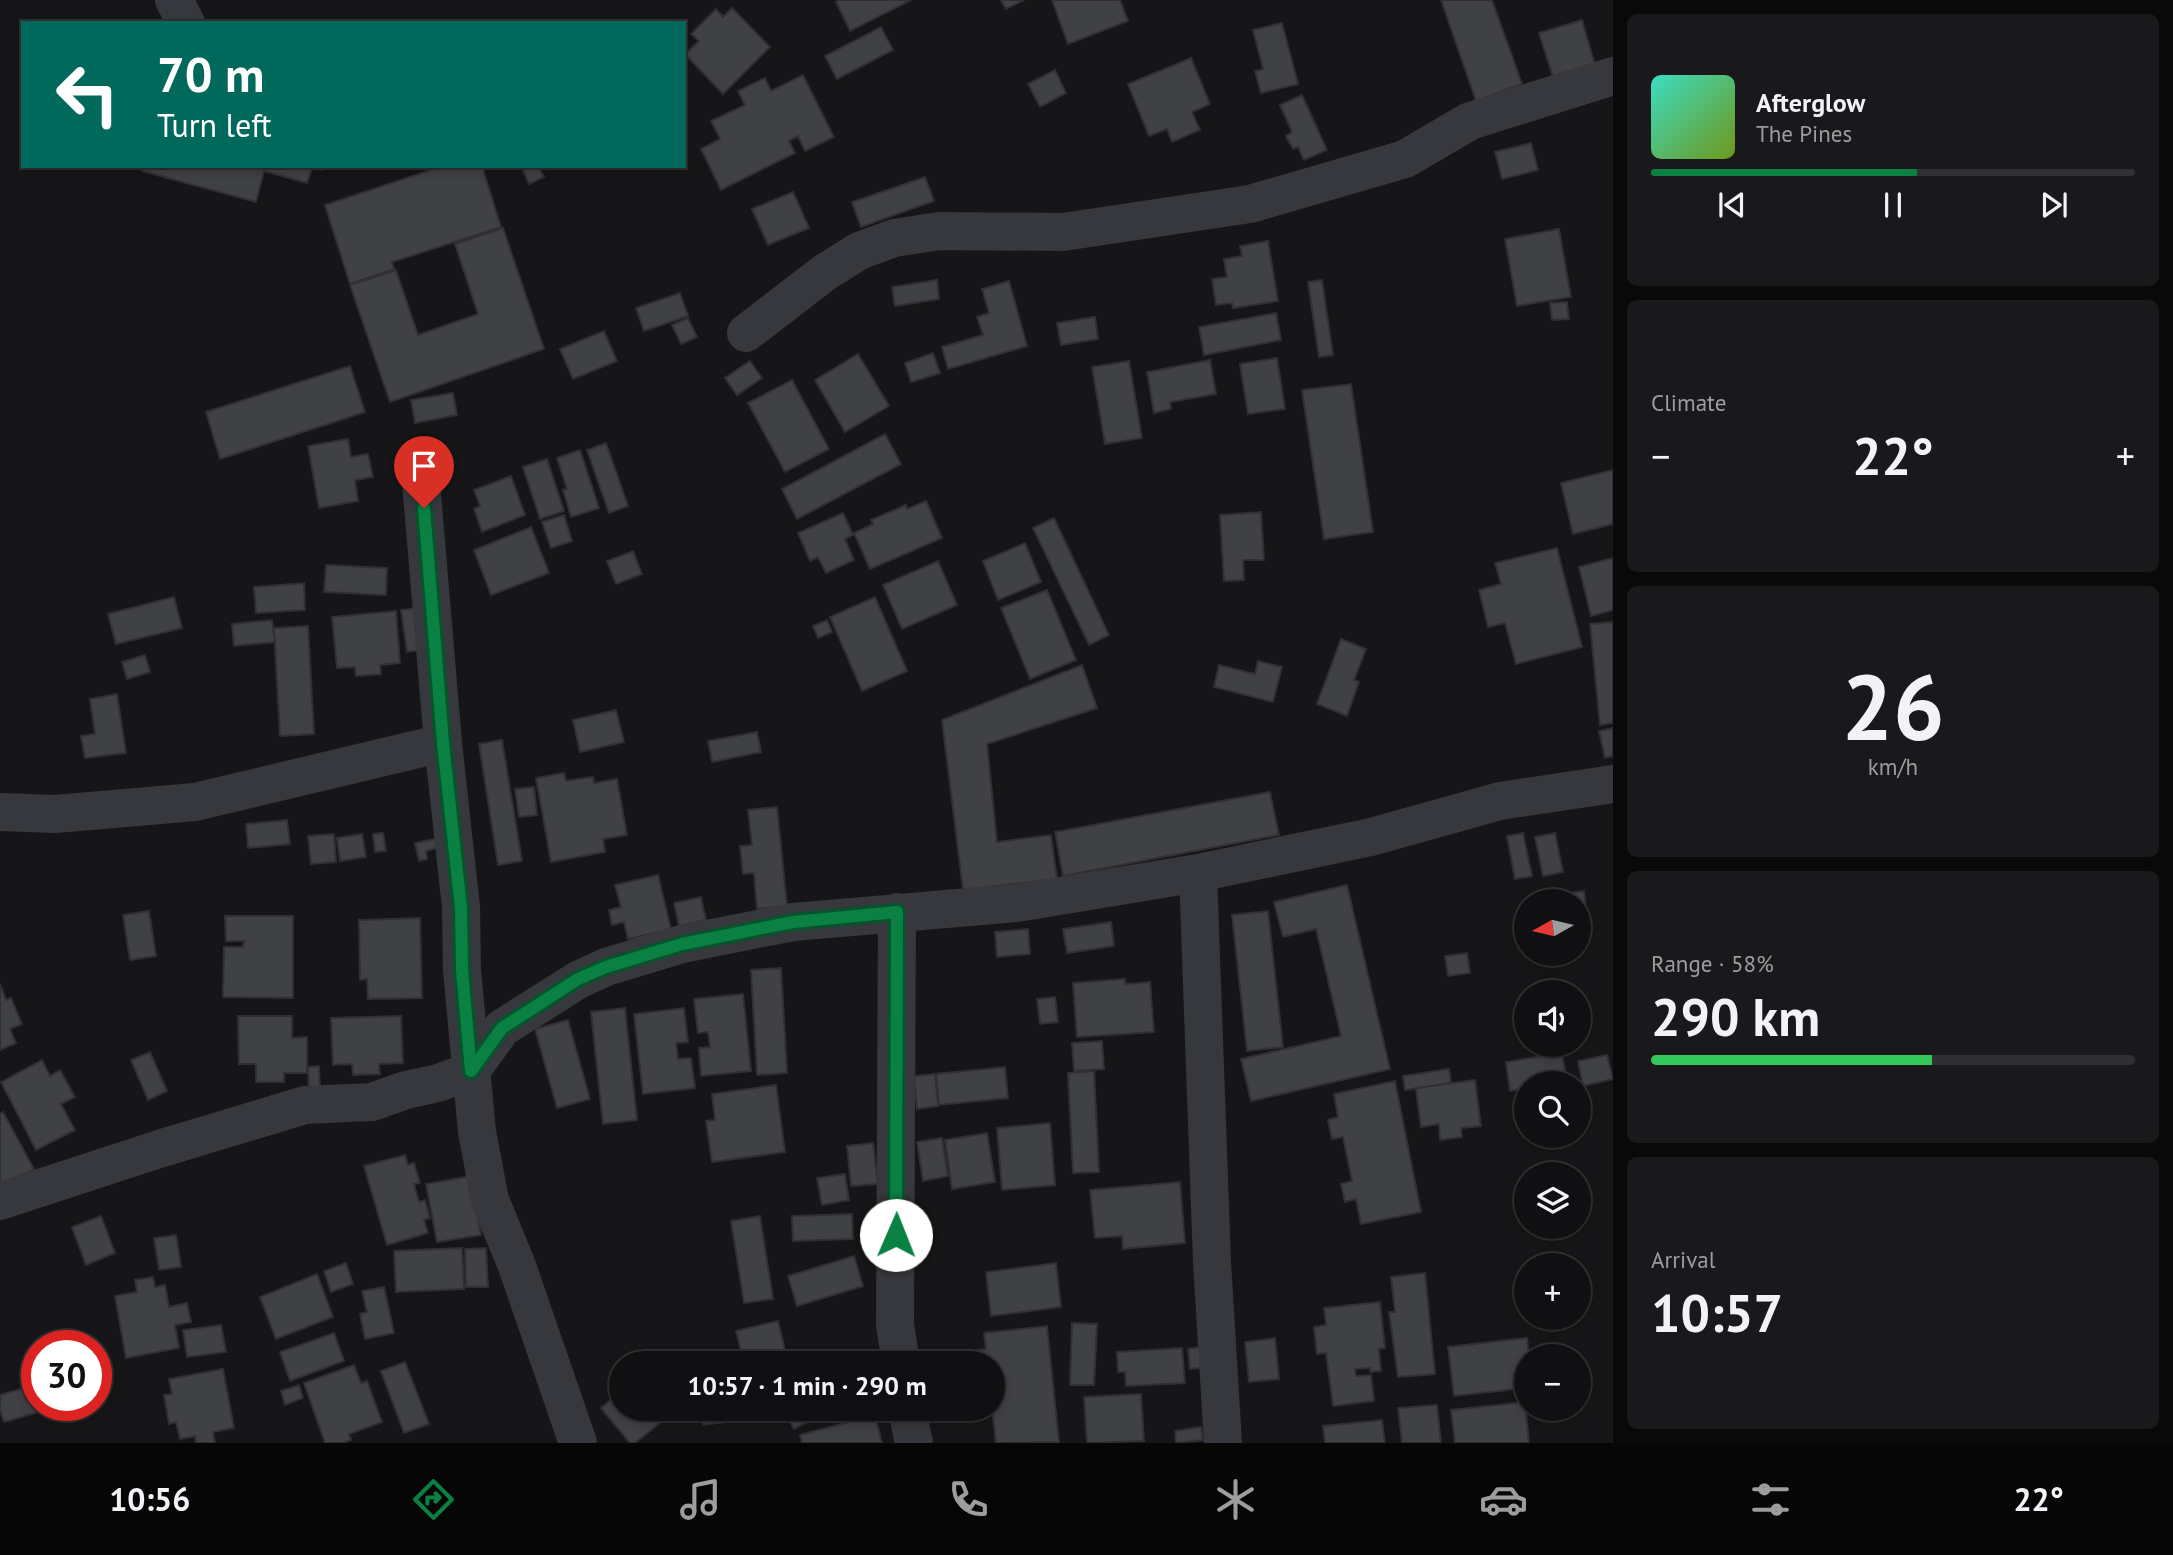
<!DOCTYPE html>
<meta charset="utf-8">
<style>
:root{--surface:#101012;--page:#19191b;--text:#f1f3f6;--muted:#9c9d9f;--line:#303032;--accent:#0b8043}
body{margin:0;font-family:"PT Sans",sans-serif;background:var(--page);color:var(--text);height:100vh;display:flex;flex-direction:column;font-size:26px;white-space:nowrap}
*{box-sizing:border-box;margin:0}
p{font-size:23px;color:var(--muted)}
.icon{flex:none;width:38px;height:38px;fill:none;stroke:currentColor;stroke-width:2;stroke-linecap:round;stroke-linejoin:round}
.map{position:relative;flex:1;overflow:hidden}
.panel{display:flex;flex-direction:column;gap:14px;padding:14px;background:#09090a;width:560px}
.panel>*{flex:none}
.banner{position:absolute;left:21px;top:21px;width:665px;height:147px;border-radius:0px;box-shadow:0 4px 10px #0003,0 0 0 2px var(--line);background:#00695c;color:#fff;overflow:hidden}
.needle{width:46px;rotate:262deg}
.buttons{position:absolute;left:1514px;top:889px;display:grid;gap:14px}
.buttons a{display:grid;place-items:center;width:77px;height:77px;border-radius:50%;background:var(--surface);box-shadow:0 4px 10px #0003,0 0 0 2px var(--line);font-size:35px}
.speed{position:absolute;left:21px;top:1330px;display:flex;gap:14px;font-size:35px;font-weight:700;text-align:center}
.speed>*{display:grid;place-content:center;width:91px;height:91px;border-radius:50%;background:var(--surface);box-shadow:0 4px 10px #0003,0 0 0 2px var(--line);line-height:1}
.speed .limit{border:10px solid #d22;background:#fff;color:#111}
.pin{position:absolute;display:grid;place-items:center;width:60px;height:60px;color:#fff;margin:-72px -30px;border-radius:50% 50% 50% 0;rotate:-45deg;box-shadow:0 0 7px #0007}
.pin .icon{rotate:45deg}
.me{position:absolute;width:77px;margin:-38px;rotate:1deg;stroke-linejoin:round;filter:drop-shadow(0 0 5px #0008)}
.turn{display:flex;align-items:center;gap:24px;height:147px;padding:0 21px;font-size:32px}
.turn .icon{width:91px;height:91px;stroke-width:2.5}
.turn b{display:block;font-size:49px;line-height:60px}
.big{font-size:52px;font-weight:600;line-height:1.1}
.panel .tile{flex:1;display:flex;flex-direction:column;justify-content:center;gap:10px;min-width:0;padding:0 24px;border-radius:10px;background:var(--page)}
.panel .dial{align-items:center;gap:0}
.dial b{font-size:91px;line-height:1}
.song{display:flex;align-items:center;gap:21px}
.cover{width:84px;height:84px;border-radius:10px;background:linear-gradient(135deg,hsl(170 70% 55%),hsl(80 70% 35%))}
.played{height:7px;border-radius:4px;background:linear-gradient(90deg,var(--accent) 55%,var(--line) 55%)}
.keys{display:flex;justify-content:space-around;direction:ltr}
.heat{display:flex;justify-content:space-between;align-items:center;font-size:38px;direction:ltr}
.charge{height:10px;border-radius:5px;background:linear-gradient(90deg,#34c759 58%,var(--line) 0)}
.trip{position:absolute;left:609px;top:1351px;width:396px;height:70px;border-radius:35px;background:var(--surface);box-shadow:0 4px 10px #0003,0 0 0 2px var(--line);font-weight:600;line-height:70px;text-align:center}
.tab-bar{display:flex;height:112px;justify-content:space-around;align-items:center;background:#060607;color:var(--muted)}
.tab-bar .icon{width:49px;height:49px}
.tab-bar .on{color:var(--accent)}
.tab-bar b{font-size:32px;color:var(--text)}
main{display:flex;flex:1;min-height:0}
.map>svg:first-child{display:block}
</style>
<main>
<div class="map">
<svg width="1613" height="1443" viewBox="0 0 1613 1443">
<rect width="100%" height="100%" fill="#161618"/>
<path fill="#404145" stroke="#303034" stroke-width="2" d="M 839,0 L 911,0 L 850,31 L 836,2 Z
M 1001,0 L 1024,0 L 1006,9 Z
M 1052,0 L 1120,0 L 1128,21 L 1068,44 Z
M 1441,0 L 1492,0 L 1522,84 L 1476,101 Z
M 732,8 L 770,47 L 723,94 L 685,54 L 699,41 L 691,34 L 716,9 L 723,17 Z
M 1582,20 L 1595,65 L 1553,77 L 1539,33 Z
M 1282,23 L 1298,84 L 1261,93 L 1255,71 L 1263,69 L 1253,30 Z
M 881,27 L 893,50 L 837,79 L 825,56 Z
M 1191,58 L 1210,104 L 1192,112 L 1200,130 L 1172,142 L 1167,129 L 1149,136 L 1128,84 Z
M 1055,70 L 1066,93 L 1040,107 L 1028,84 Z
M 803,75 L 834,137 L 805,151 L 798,136 L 789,141 L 795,153 L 721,190 L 701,149 L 720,139 L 711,121 L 745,105 L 738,91 L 765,78 L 771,91 Z
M 1302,95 L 1327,150 L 1304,160 L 1298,147 L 1293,149 L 1286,136 L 1292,132 L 1280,105 Z
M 1531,143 L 1538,170 L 1502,179 L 1495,152 Z
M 144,166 L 322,166 L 321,170 L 312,168 L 307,183 L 264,171 L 256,202 L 142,171 Z
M 443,166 L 482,166 L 501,227 L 392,262 L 394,269 L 350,284 L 325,205 Z
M 521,166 L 538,166 L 544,177 L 529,184 Z
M 925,177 L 934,201 L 861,227 L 852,202 Z
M 793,192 L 809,228 L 768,245 L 752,209 Z
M 503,228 L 544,349 L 390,402 L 350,285 L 396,270 L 418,335 L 478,314 L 455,244 Z
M 1559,229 L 1571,297 L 1517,306 L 1505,239 Z
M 1268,241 L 1278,301 L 1233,308 L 1232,303 L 1216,305 L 1212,279 L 1227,277 L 1224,259 L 1242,256 L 1240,246 Z
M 937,280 L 939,299 L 895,306 L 892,287 Z
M 1322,280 L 1333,355 L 1319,357 L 1308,282 Z
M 1009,281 L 1027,346 L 948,369 L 942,347 L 983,335 L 977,317 L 989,313 L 982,289 Z
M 680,293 L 688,316 L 644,331 L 636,308 Z
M 1567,302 L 1569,319 L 1552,320 L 1550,303 Z
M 1276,313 L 1281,340 L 1204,355 L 1199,327 Z
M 1095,317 L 1098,339 L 1061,345 L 1057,323 Z
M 688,318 L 697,337 L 681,344 L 672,325 Z
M 604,331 L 617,361 L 573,379 L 560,349 Z
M 933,353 L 940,373 L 911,382 L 905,363 Z
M 858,354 L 889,406 L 845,432 L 815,380 Z
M 1277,358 L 1285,409 L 1248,414 L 1240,364 Z
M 1210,360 L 1216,394 L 1170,402 L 1171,409 L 1154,413 L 1147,372 Z
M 750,361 L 762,378 L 737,395 L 725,378 Z
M 1129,361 L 1142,438 L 1105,444 L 1092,367 Z
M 350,366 L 365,412 L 220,459 L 206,412 Z
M 792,380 L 829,449 L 785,472 L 748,403 Z
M 1351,384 L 1373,532 L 1324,539 L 1302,390 Z
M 453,393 L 457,415 L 415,423 L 411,400 Z
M 885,434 L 901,464 L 797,519 L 782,489 Z
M 348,439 L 351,457 L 368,454 L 373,477 L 355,480 L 358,501 L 319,508 L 308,446 Z
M 606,443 L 628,506 L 609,513 L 587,450 Z
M 580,450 L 599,508 L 571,517 L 563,490 L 567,489 L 557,458 Z
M 547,459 L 564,511 L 540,519 L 523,467 Z
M 1613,470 L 1613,524 L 1573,534 L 1561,483 Z
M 511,476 L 525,515 L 482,532 L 474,509 L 480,506 L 474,490 Z
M 926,501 L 942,538 L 870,569 L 854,533 L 873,524 L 871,520 L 906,505 L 907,509 Z
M 1261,512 L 1264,560 L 1243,560 L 1244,580 L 1224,581 L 1220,515 Z
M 843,513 L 853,535 L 845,539 L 854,560 L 826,573 L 818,557 L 810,561 L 798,533 Z
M 564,515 L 572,541 L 551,548 L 542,522 Z
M 1054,518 L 1109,635 L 1089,645 L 1033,528 Z
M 531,527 L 549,573 L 491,595 L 474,550 Z
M 1025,543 L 1041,582 L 998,600 L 983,561 Z
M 1557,548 L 1582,647 L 1516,664 L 1505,623 L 1488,627 L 1479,590 L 1501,584 L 1495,563 Z
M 633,551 L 642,574 L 616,584 L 607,561 Z
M 1613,558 L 1613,610 L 1591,616 L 1579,567 Z
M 938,561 L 957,605 L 902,629 L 883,585 Z
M 326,565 L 387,568 L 386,595 L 324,592 Z
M 304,583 L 305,610 L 256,613 L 254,587 Z
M 1047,590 L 1076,660 L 1030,679 L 1001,608 Z
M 174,597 L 182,628 L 116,644 L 108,614 Z
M 875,597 L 907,671 L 862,691 L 830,617 Z
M 425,607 L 431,649 L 407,652 L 401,610 Z
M 396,611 L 400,663 L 380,665 L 381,674 L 356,676 L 355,667 L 337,668 L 332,617 Z
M 272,620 L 275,642 L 234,646 L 232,624 Z
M 827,620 L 832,632 L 818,638 L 813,626 Z
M 1613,622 L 1613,723 L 1600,725 L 1590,624 Z
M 308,626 L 314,734 L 280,736 L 274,628 Z
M 1341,639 L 1366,649 L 1354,680 L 1359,682 L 1347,716 L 1317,704 Z
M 145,655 L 150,672 L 127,679 L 122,662 Z
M 1258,661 L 1282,667 L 1273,702 L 1214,687 L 1219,665 L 1255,674 Z
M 1082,665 L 1097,708 L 987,744 L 997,842 L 1051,835 L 1057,879 L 963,890 L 942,720 Z
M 117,694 L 126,753 L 85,758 L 81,736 L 95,734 L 90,699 Z
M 616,710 L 624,742 L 580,752 L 573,720 Z
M 1613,728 L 1613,756 L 1605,758 L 1599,731 Z
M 757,732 L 761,752 L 712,762 L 708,741 Z
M 502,740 L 522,861 L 498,865 L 479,744 Z
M 564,773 L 566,781 L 593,777 L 594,783 L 617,779 L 627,835 L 603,839 L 605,852 L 551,862 L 536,778 Z
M 534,787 L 537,815 L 519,817 L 515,789 Z
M 1270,792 L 1279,835 L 1063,876 L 1055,832 Z
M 777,807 L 787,906 L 757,909 L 754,873 L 743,874 L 740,846 L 752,845 L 748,810 Z
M 287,820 L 290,844 L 248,848 L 246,824 Z
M 383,833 L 386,851 L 375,852 L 373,834 Z
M 1523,833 L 1532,876 L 1515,879 L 1507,836 Z
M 1555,833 L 1563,872 L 1543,876 L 1535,837 Z
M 334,834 L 336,862 L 311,864 L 308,836 Z
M 362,834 L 366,857 L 340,861 L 337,838 Z
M 435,839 L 437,848 L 426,851 L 427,859 L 419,861 L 415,843 Z
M 658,875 L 671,929 L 628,939 L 624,922 L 612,925 L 609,910 L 621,907 L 615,885 Z
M 1347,885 L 1390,1069 L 1251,1101 L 1241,1059 L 1341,1036 L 1316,929 L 1283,937 L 1274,902 Z
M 1584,891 L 1588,925 L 1578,926 L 1578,901 L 1547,901 L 1546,896 Z
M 701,897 L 706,920 L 679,926 L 674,903 Z
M 149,911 L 156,956 L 130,960 L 123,915 Z
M 1268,911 L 1283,1047 L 1247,1051 L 1232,915 Z
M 225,916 L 293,916 L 293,998 L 223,997 L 224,947 L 243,947 L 244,941 L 226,941 Z
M 420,918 L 422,998 L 368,999 L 367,979 L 360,980 L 359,920 Z
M 1111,922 L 1114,946 L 1067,953 L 1063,929 Z
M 1028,929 L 1030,954 L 997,957 L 995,932 Z
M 1467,953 L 1470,973 L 1448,976 L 1445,956 Z
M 781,968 L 787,1073 L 757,1075 L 751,970 Z
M 1125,979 L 1125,984 L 1150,982 L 1154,1032 L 1077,1037 L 1073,983 Z
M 0,984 L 6,1000 L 11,998 L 22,1024 L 10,1029 L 16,1043 L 0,1050 Z
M 743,994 L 751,1071 L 701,1076 L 699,1048 L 710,1047 L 708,1032 L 698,1033 L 694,999 Z
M 1055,997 L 1058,1022 L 1040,1024 L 1037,999 Z
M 625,1008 L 637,1120 L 603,1124 L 591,1012 Z
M 684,1008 L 688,1042 L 676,1043 L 678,1059 L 691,1058 L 695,1088 L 643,1094 L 634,1014 Z
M 238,1016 L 292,1016 L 292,1038 L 307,1037 L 307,1073 L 284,1073 L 284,1082 L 256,1082 L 256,1064 L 239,1064 Z
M 401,1016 L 403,1063 L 379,1064 L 380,1074 L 353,1075 L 352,1064 L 333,1065 L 331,1018 Z
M 568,1020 L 590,1099 L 557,1108 L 535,1029 Z
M 1102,1041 L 1104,1069 L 1074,1071 L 1072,1043 Z
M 150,1052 L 167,1091 L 148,1100 L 131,1060 Z
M 1562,1053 L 1567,1082 L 1526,1083 L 1526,1088 L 1510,1091 L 1506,1062 Z
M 1607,1055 L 1613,1079 L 1583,1086 L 1578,1061 Z
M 42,1060 L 50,1076 L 60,1070 L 75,1097 L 61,1104 L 75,1130 L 36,1150 L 1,1082 Z
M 319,1066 L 320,1089 L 309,1089 L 308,1067 Z
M 1005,1067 L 1008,1098 L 939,1105 L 936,1074 Z
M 1449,1069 L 1451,1083 L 1405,1090 L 1403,1076 Z
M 1094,1071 L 1099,1172 L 1073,1173 L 1068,1073 Z
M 935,1074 L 938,1106 L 917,1109 L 914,1076 Z
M 1475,1080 L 1481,1126 L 1461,1128 L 1462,1137 L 1440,1140 L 1439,1124 L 1421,1127 L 1416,1088 Z
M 1395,1081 L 1421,1212 L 1361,1224 L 1356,1199 L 1345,1202 L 1341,1184 L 1352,1181 L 1343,1137 L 1332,1139 L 1328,1120 L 1338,1117 L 1334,1094 Z
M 776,1085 L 785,1152 L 712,1162 L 706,1121 L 715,1120 L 712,1094 Z
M 3,1112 L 34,1169 L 0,1188 L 0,1114 Z
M 1050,1123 L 1055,1185 L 1002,1190 L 997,1128 Z
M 987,1133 L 995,1182 L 952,1189 L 945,1140 Z
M 942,1138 L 948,1176 L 923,1181 L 917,1142 Z
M 873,1143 L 878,1184 L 851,1186 L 847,1146 Z
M 405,1155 L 408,1165 L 414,1163 L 420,1183 L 414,1184 L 419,1202 L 425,1200 L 430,1218 L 424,1220 L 428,1233 L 387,1245 L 364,1166 Z
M 845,1174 L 849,1200 L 822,1205 L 817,1178 Z
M 471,1176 L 481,1235 L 437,1242 L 426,1184 Z
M 1180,1182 L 1185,1243 L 1123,1249 L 1122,1236 L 1095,1238 L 1090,1190 Z
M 852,1214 L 853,1239 L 793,1241 L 792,1216 Z
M 101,1216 L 115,1253 L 86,1265 L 72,1227 Z
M 760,1216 L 773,1299 L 744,1303 L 731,1221 Z
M 176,1235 L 181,1267 L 159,1270 L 154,1238 Z
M 462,1248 L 464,1289 L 396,1292 L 394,1251 Z
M 486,1248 L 488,1287 L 466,1287 L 465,1249 Z
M 854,1256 L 863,1286 L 797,1306 L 788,1276 Z
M 346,1263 L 353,1284 L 331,1292 L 324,1271 Z
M 1056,1263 L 1061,1307 L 991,1316 L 986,1272 Z
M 1425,1273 L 1435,1374 L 1398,1377 L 1389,1312 L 1395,1312 L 1391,1277 Z
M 317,1274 L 333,1317 L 276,1339 L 260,1297 Z
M 153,1277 L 155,1287 L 165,1285 L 169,1307 L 187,1303 L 191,1322 L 175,1325 L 179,1348 L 126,1358 L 115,1296 L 137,1292 L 135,1280 Z
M 384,1287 L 394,1333 L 365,1339 L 360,1314 L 367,1312 L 362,1291 Z
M 1380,1302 L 1385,1348 L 1379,1349 L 1381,1371 L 1370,1372 L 1370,1368 L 1355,1369 L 1356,1376 L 1371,1375 L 1374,1401 L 1333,1406 L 1326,1353 L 1317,1354 L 1314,1327 L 1326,1325 L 1324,1308 Z
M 778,1321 L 788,1363 L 744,1363 L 736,1331 Z
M 1072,1323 L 1097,1324 L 1094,1385 L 1070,1385 Z
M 221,1325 L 226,1352 L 187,1357 L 183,1330 Z
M 1047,1326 L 1059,1442 L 996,1443 L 992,1408 L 992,1363 L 966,1363 L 965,1352 L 986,1349 L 984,1333 Z
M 334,1333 L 344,1361 L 290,1381 L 280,1352 Z
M 1275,1338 L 1279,1379 L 1249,1382 L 1245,1342 Z
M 1527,1338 L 1529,1356 L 1526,1356 L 1526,1388 L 1454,1396 L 1448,1347 Z
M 1206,1346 L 1209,1367 L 1190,1369 L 1188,1349 Z
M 1182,1348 L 1185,1383 L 1126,1386 L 1125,1372 L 1118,1372 L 1117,1352 Z
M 666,1354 L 673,1363 L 654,1363 Z
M 405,1362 L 429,1424 L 404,1433 L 381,1371 Z
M 354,1365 L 361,1383 L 367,1381 L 382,1422 L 349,1434 L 351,1440 L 343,1443 L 325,1443 L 304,1383 Z
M 223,1369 L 234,1428 L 213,1432 L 215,1443 L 196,1443 L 195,1436 L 180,1439 L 176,1422 L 169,1424 L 164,1395 L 172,1394 L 169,1379 Z
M 37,1384 L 37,1405 L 48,1405 L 49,1409 L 4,1422 L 0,1410 L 0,1395 Z
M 299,1385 L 303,1398 L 285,1405 L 281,1391 Z
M 621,1391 L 621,1409 L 677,1409 L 635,1443 L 630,1443 L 601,1408 Z
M 1141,1394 L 1144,1441 L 1087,1443 L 1084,1397 Z
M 1525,1402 L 1529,1443 L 1455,1443 L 1451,1410 Z
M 1437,1405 L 1441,1443 L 1402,1443 L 1398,1408 Z
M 700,1409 L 724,1409 L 726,1422 L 703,1425 Z
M 783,1409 L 832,1409 L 794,1429 Z
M 875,1415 L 882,1443 L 802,1443 L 800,1435 Z
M 1382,1420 L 1385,1443 L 1325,1443 L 1323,1426 Z
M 1201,1427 L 1203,1440 L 1176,1443 L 1175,1431 Z"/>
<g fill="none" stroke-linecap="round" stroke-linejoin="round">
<path stroke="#37383d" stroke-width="38" d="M 174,0 L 186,23
M 746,333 L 824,273 L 859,251 L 894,238 L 939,231 L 1063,232 L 1250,204 L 1405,159 L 1470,121 L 1613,76
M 421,482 L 443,743 L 461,907 L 462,970 L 477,1132 L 490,1200 L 517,1266 L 578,1443
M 0,812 L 55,814 L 195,802 L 443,743
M 1198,873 L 1212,1262 L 1223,1443
M 897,912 L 895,1325 L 901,1363
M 0,1201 L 159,1149 L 305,1105 L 372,1102 L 406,1090 L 438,1083 L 471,1071 L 502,1028 L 578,980 L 606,967 L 682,944 L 793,922 L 1017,903 L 1198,873 L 1371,837 L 1500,801 L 1613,784
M 907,1409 L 914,1443"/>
</g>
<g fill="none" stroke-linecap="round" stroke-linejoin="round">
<defs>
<path id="route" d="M 424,508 L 443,743 L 461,908 L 462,970 L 471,1071 L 502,1028 L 578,979 L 606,967 L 682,944 L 793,922 L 897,912 L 896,1235"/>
</defs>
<use href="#route" stroke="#07532c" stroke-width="18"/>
<use href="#route" stroke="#0b8043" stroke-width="12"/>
</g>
</svg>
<div class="buttons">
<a><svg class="needle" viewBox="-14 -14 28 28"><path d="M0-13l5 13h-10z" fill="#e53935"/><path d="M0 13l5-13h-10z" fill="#9c9d9f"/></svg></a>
<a><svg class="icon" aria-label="sound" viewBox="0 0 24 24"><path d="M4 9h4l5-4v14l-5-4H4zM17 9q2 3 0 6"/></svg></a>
<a><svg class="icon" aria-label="search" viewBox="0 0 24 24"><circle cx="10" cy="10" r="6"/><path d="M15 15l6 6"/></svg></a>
<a><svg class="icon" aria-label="layers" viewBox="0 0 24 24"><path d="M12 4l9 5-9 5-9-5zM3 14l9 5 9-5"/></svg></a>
<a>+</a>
<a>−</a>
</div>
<div class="speed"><div class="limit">30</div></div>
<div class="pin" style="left:424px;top:508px;background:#d93025"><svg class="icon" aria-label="arrive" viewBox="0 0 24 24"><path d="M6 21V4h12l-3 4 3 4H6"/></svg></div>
<svg class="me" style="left:896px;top:1235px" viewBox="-20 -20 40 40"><circle r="19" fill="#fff"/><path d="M0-13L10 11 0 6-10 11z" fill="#0b8043"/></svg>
<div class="trip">10:57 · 1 min · 290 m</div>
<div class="banner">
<div class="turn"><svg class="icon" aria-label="left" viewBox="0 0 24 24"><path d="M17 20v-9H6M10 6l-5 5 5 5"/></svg><div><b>70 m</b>Turn left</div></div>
</div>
</div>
<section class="panel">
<div class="tile">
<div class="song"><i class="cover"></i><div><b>Afterglow</b><p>The Pines</p></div></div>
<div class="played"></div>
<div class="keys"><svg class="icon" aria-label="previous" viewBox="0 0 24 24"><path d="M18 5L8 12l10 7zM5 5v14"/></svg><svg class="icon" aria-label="pause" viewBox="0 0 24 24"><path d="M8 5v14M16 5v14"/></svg><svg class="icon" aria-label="next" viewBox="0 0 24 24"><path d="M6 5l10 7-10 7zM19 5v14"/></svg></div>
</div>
<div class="tile"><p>Climate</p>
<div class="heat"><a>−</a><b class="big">22°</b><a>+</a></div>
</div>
<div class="tile dial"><b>26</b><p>km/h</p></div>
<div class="tile"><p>Range · 58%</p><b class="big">290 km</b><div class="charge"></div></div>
<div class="tile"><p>Arrival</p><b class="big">10:57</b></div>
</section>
</main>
<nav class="tab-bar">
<b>10:56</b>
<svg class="icon on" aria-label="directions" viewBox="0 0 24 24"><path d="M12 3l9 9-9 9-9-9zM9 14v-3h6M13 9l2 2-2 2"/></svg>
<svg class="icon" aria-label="music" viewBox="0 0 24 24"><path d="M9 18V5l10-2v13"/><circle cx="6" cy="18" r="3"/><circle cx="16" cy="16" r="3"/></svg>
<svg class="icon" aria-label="phone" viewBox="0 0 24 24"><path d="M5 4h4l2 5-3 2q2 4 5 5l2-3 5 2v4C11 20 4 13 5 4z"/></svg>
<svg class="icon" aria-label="climate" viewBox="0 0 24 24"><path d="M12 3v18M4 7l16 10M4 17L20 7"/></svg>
<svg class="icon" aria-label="car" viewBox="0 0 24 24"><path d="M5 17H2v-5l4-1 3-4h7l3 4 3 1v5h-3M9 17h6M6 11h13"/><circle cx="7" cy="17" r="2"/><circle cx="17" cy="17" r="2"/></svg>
<svg class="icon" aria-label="filters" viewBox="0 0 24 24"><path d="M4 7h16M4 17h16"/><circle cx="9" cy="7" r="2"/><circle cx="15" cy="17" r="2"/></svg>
<b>22°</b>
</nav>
